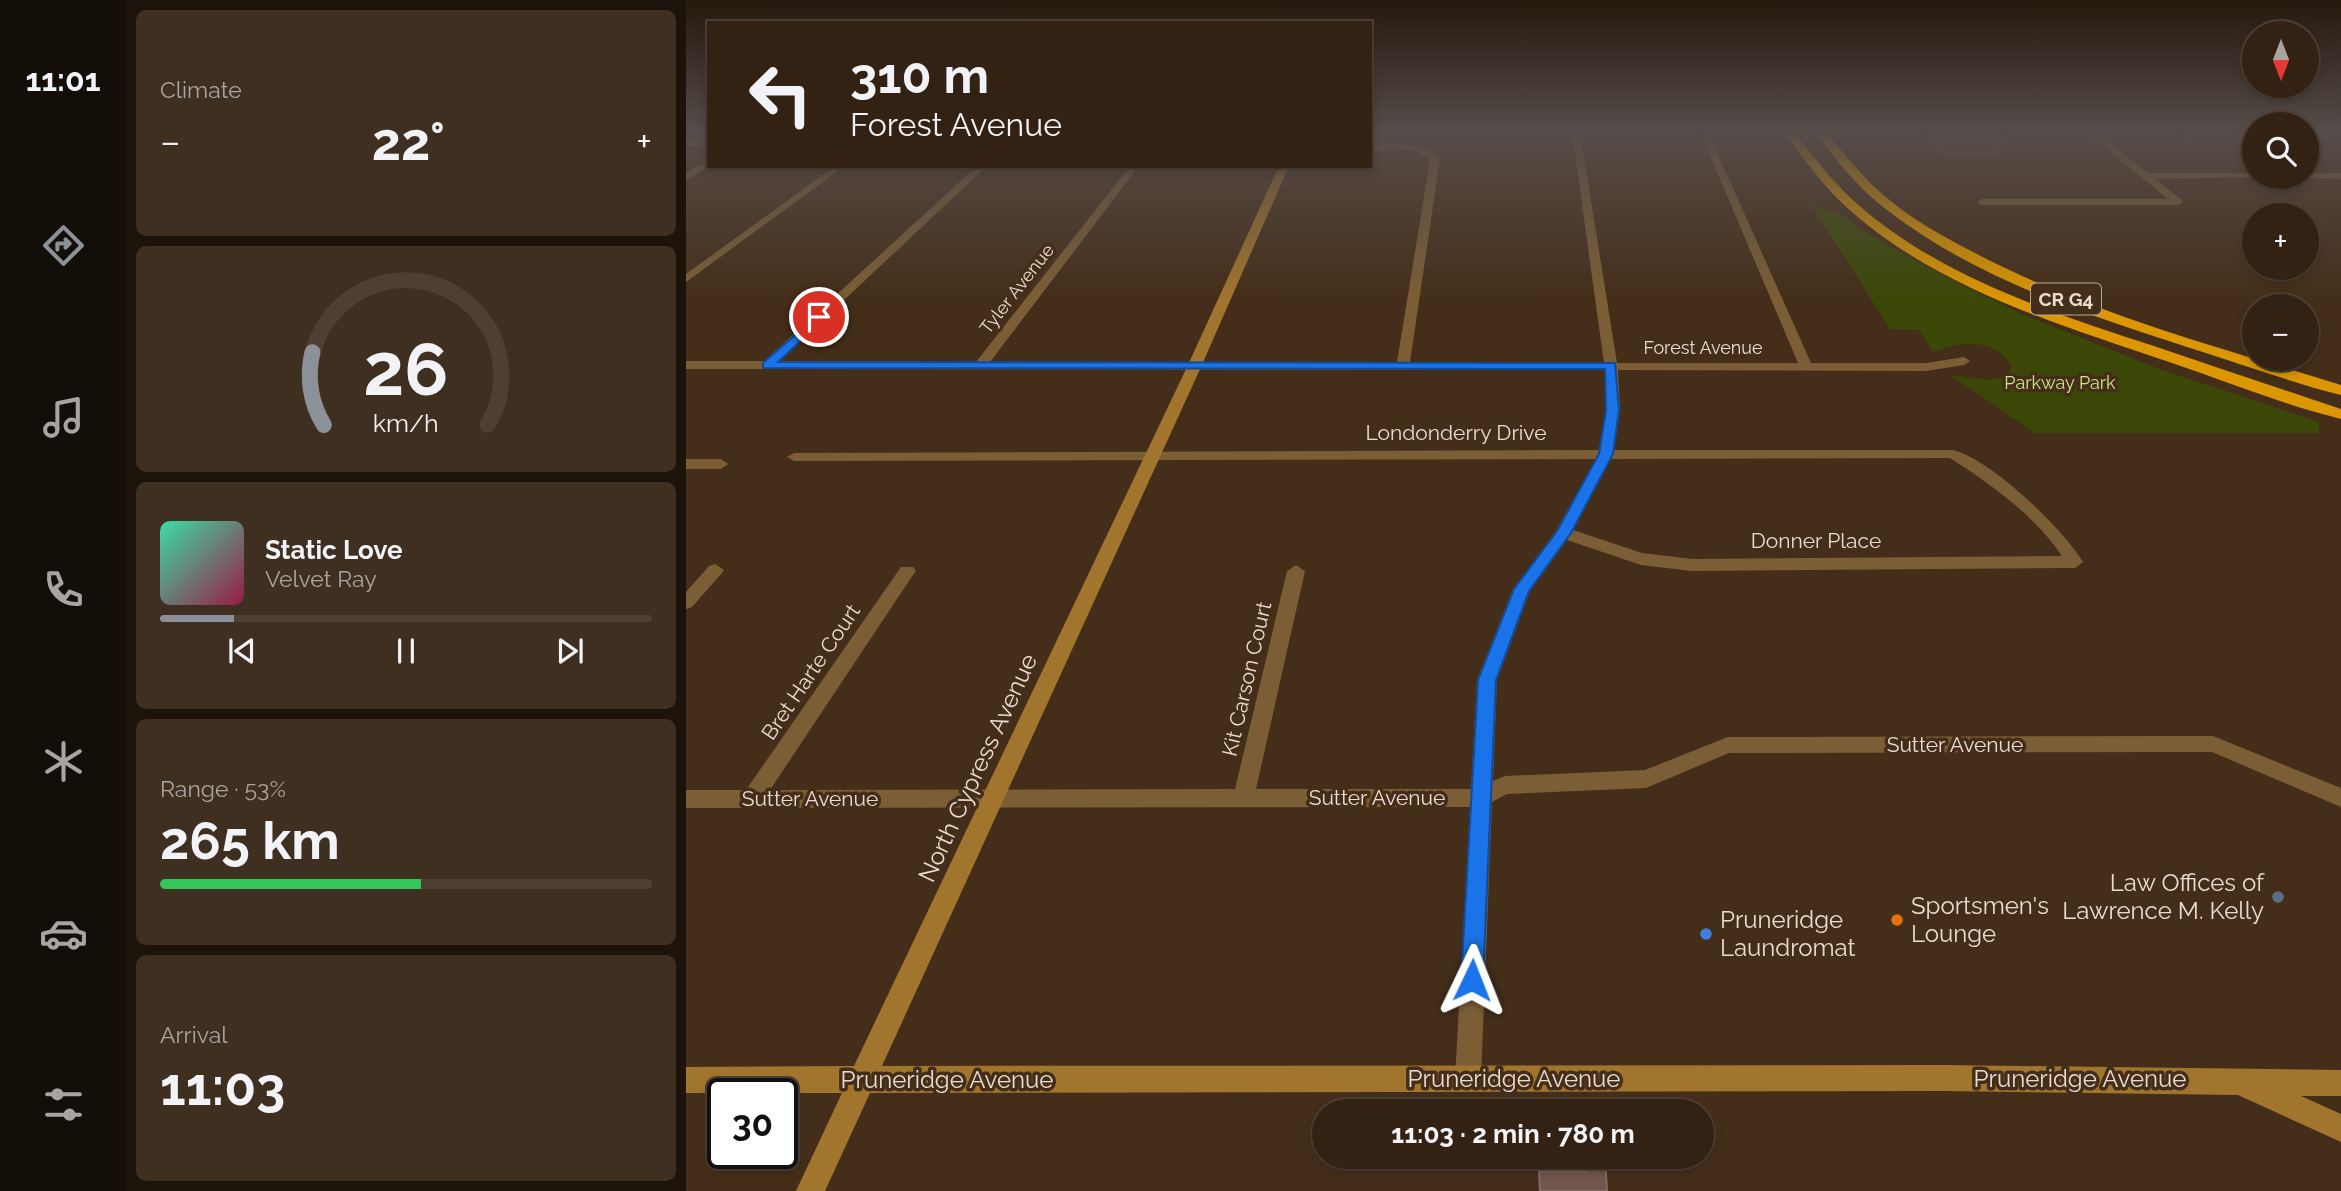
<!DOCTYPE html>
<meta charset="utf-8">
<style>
:root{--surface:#332213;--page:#3e2f21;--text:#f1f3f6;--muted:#a9a4a0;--line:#4e3f33;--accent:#8c9099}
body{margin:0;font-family:Raleway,sans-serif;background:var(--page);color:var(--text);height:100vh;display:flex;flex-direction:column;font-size:26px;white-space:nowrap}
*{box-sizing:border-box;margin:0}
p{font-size:23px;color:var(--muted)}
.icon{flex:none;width:38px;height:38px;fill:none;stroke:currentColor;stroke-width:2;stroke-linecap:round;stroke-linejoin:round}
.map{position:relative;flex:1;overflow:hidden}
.details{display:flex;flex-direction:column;gap:10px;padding:10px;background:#1c130a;width:560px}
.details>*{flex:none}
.top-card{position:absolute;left:21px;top:21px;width:665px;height:147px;border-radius:0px;box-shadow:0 4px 10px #0003,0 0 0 2px var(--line);background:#332213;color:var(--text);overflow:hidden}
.needle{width:46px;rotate:180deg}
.tools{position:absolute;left:1556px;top:21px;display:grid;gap:14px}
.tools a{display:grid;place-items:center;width:77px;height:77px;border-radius:50%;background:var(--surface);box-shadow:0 4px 10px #0003,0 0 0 2px var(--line);font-size:35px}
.speed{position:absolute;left:21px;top:1078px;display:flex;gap:14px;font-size:35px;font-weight:700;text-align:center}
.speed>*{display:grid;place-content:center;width:91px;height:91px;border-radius:50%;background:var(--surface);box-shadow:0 4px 10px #0003,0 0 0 2px var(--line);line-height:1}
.speed .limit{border:4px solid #111;border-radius:10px;background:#fff;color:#111}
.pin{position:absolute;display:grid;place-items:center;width:60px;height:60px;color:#fff;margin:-30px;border:4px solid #fff;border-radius:50%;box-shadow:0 2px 7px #0007}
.me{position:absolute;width:77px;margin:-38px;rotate:2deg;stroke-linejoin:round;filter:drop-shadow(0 0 5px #0008)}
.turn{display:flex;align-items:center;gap:24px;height:147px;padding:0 28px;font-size:32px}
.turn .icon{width:91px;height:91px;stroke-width:2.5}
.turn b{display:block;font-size:49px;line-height:60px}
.big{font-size:52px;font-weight:700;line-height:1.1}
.details .tile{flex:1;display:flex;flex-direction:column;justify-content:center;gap:10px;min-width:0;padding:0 24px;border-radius:10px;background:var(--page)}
.details .dial{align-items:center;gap:0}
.dial svg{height:182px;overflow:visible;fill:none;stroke:var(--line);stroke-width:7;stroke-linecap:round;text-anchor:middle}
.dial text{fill:var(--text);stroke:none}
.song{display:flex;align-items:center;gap:21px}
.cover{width:84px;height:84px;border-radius:10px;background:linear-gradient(135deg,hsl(160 70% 55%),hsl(340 70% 35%))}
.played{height:7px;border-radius:4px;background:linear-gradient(90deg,var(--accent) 15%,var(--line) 15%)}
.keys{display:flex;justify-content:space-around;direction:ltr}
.heat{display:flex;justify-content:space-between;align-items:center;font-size:38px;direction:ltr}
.charge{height:10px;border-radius:5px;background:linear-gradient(90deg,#34c759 53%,var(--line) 0)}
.trip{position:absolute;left:626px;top:1099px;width:402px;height:70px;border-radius:35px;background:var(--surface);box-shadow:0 4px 10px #0003,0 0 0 2px var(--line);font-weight:700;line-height:70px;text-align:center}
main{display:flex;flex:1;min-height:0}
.tabs{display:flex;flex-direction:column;width:126px;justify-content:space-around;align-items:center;background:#140e08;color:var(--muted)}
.tabs .icon{width:49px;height:49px}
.tabs .current{color:var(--accent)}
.tabs b{font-size:32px;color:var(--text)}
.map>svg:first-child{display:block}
</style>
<main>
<nav class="tabs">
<b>11:01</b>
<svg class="icon current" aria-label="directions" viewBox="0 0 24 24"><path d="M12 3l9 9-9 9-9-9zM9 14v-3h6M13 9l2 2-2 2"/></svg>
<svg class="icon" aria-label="music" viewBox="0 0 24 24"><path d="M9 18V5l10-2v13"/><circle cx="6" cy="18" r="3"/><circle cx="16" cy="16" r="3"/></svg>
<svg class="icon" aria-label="phone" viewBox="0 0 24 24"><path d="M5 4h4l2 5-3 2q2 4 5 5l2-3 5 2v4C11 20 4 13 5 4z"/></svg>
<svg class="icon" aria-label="climate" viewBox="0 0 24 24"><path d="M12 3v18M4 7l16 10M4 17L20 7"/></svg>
<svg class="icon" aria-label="car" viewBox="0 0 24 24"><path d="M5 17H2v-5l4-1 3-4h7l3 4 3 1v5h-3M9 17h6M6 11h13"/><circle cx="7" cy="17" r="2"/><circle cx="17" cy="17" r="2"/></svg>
<svg class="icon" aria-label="filters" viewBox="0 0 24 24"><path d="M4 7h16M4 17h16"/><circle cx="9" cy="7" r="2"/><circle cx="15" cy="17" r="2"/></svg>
</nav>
<section class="details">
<div class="tile"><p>Climate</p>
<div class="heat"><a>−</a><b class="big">22°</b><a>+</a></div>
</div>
<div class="tile dial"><svg viewBox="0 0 100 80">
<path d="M14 69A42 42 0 1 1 86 69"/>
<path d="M14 69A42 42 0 0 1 9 37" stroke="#8c9099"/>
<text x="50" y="56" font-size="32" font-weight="700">26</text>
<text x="50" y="72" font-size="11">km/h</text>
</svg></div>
<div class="tile">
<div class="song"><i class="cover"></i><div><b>Static Love</b><p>Velvet Ray</p></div></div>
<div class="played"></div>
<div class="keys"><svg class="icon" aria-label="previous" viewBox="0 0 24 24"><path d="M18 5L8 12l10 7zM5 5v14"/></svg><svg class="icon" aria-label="pause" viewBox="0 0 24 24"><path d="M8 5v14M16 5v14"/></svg><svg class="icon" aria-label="next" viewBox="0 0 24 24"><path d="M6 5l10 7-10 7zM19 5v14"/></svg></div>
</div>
<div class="tile"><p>Range · 53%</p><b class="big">265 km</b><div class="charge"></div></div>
<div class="tile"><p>Arrival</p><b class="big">11:03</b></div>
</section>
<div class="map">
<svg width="1655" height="1191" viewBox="0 0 1655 1191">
<rect width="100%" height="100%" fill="#442e19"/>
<path fill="#3b4807" d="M 1124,203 L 1155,214 L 1179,232 L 1253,273 L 1333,313 L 1473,369 L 1633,422 L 1633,433 L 1349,433 L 1264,375 L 1299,380 L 1321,377 L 1326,365 C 1304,337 1277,341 1247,352 L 1233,330 L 1204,329 Z"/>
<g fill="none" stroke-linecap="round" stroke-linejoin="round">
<path fill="#7b5e35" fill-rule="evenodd" d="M 886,132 L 894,132 L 931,363 L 1112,363 L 1014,132 L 1022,132 L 1125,363 L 1240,363 L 1278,357 L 1284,361 L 1278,365 L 1240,371 L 932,370 L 934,410 L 928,450 L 1267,450 C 1305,459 1377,529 1397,562 L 1389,568 L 1006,571 L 955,565 L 881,540 L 844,591 L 811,680 L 807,781 L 819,776 L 959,770 L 1042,737 L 1527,736 L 1655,788 L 1655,807 L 1526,752 L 1043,753 L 960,788 L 821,794 L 806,802 L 795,1079 L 791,1088 L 782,1092 L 773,1088 L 769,1079 L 784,807 L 0,808 L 0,790 L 60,790 L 215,567 L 227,567 L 230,571 L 227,575 L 84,790 L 549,789 L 601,571 L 610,565 L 619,571 L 570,789 L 785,789 L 791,680 L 827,589 L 870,531 L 910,459 L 108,461 L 101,457 L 108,453 L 913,450 L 920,410 L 919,370 L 0,369 L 0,361 L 78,361 L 291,166 L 301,166 L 93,361 L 290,362 L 444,166 L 453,166 L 304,362 L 711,362 L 744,160 L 728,150 L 684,151 L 684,145 C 708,144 736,140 754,159 L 724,362 L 918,363 ZM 1264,458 C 1306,485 1348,515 1376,556 L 1006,559 L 956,553 L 887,530 L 925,459 Z
M 1400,132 L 1410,132 L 1462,173 L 1568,173 L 1568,177 L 1572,177 L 1469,179 L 1496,200 L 1497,202 L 1492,205 L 1296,205 L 1291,202 L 1296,199 L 1482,199 Z
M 0,140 L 23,140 L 23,146 L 0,146 Z
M 23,160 L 24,166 L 0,180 L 0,173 Z
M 149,166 L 159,166 L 0,282 L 0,274 Z
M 1620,173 L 1655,173 L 1655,179 L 1617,178 L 1620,177 Z
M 0,459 L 35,459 L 42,464 L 35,469 L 0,469 Z
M 29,564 L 38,570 L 35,574 L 6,607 L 0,609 L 0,592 L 23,566 Z"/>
<path fill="#a2752e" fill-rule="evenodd" d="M 593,166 L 603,166 L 515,367 L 196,1066 L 1258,1065 L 1655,1070 L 1655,1096 L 1615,1096 L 1655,1114 L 1655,1142 L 1552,1095 L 1258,1091 L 184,1093 L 139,1191 L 110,1191 L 156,1093 L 0,1093 L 0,1067 L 168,1066 L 501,367 Z"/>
<path fill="#dc9602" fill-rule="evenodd" d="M 1098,132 L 1108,132 C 1129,159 1150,186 1176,208 C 1258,278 1367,313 1468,346 C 1530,367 1592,388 1655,409 L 1655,419 C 1597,405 1540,381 1483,362 C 1374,325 1256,290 1167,213 C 1140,190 1119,161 1098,132 Z
M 1129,132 L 1140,132 C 1159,155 1178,179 1201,198 C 1228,221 1260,238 1291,254 C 1406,314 1533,347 1655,385 L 1655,395 C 1611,384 1567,368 1523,354 C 1413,319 1294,282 1201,210 C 1173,189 1150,160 1129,132 Z"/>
</g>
<path fill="#64463e" d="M 1235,132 L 1312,132 L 1317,137 L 1310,157 L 1258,157 Z
M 1488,132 L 1564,132 L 1559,142 L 1502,142 Z
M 900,1157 L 919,1157 L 921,1191 L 853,1191 L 853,1171 L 898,1171 Z"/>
<path fill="#72564e" stroke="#856b62" stroke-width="2" d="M 1259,132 L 1312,132 L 1317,137 L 1264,137 Z
M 900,1157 L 919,1157 L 921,1191 L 854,1191 L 853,1171 L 901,1171 Z"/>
<linearGradient id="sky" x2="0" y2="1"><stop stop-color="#25190e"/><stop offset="0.44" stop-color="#564c49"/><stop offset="1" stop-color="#564c49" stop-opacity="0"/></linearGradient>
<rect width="1655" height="299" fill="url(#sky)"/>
<path fill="#1a73e8" stroke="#114b97" stroke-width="2" d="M 133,314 L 139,317 L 137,320 L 92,362 L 929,363 L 933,410 L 927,454 L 885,533 L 843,591 L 810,680 L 797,980 L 794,988 L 786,992 L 778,988 L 775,980 L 792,680 L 828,589 L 871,531 L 913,454 L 920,410 L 919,369 L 77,368 L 77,363 Z"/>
<circle fill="#5c6f8a" stroke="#442e19" stroke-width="2.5" cx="1592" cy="897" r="7"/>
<circle fill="#e8710a" stroke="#442e19" stroke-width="2.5" cx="1211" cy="920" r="7"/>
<circle fill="#3f7fe0" stroke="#442e19" stroke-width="2.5" cx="1020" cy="934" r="7"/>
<g text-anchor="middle" stroke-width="7" stroke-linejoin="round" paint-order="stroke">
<g font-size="18" fill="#eadbcf" stroke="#442e19">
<text transform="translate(331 289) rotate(-52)" y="6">Tyler Avenue</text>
<text x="1017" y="354">Forest Avenue</text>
</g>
<g font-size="18" fill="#cbe486" stroke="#442e19">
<text x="1374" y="389">Parkway Park</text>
</g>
<rect fill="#442e19" stroke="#b8a798" stroke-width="2" x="1345" y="283.5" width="70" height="31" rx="5"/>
<g font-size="19" font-weight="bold" fill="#eadbcf">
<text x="1380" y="306">CR G4</text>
</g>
<g font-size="21" fill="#eadbcf" stroke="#442e19">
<text x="770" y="440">Londonderry Drive</text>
<text x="1130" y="548">Donner Place</text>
<text transform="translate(125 672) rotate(-56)" y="7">Bret Harte Court</text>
<text transform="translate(561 679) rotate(-77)" y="7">Kit Carson Court</text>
<text x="1269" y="752">Sutter Avenue</text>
<text x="691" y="805">Sutter Avenue</text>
<text x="124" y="806">Sutter Avenue</text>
</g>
<g font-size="24" fill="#eadbcf" stroke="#442e19">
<text transform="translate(292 768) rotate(-65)" y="8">North Cypress Avenue</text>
<text x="828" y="1087">Pruneridge Avenue</text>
<text x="1394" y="1087">Pruneridge Avenue</text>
<text x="261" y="1088">Pruneridge Avenue</text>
</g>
<g font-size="24" fill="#eadbcf" stroke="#442e19" text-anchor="start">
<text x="1578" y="891" text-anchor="end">Law Offices of<tspan x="1578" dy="28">Lawrence M. Kelly</tspan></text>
<text x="1225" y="914">Sportsmen's<tspan x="1225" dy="28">Lounge</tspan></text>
<text x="1034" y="928">Pruneridge<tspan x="1034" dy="28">Laundromat</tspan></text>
</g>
</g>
</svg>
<div class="tools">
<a><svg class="needle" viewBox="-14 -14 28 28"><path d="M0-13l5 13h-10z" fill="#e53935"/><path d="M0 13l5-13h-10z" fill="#a9a4a0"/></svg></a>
<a><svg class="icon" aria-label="search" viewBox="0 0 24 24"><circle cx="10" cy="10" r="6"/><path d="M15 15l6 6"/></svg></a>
<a>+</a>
<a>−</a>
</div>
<div class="speed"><div class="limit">30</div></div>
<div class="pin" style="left:133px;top:317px;background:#d93025"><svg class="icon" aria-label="arrive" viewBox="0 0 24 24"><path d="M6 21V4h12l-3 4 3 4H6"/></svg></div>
<svg class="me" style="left:786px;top:980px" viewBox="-20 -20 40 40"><path d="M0-17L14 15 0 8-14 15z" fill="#1a73e8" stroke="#fff" stroke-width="4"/></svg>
<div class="trip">11:03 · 2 min · 780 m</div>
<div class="top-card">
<div class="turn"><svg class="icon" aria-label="left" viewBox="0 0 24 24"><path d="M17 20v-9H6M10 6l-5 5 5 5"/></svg><div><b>310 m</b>Forest Avenue</div></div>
</div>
</div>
</main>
